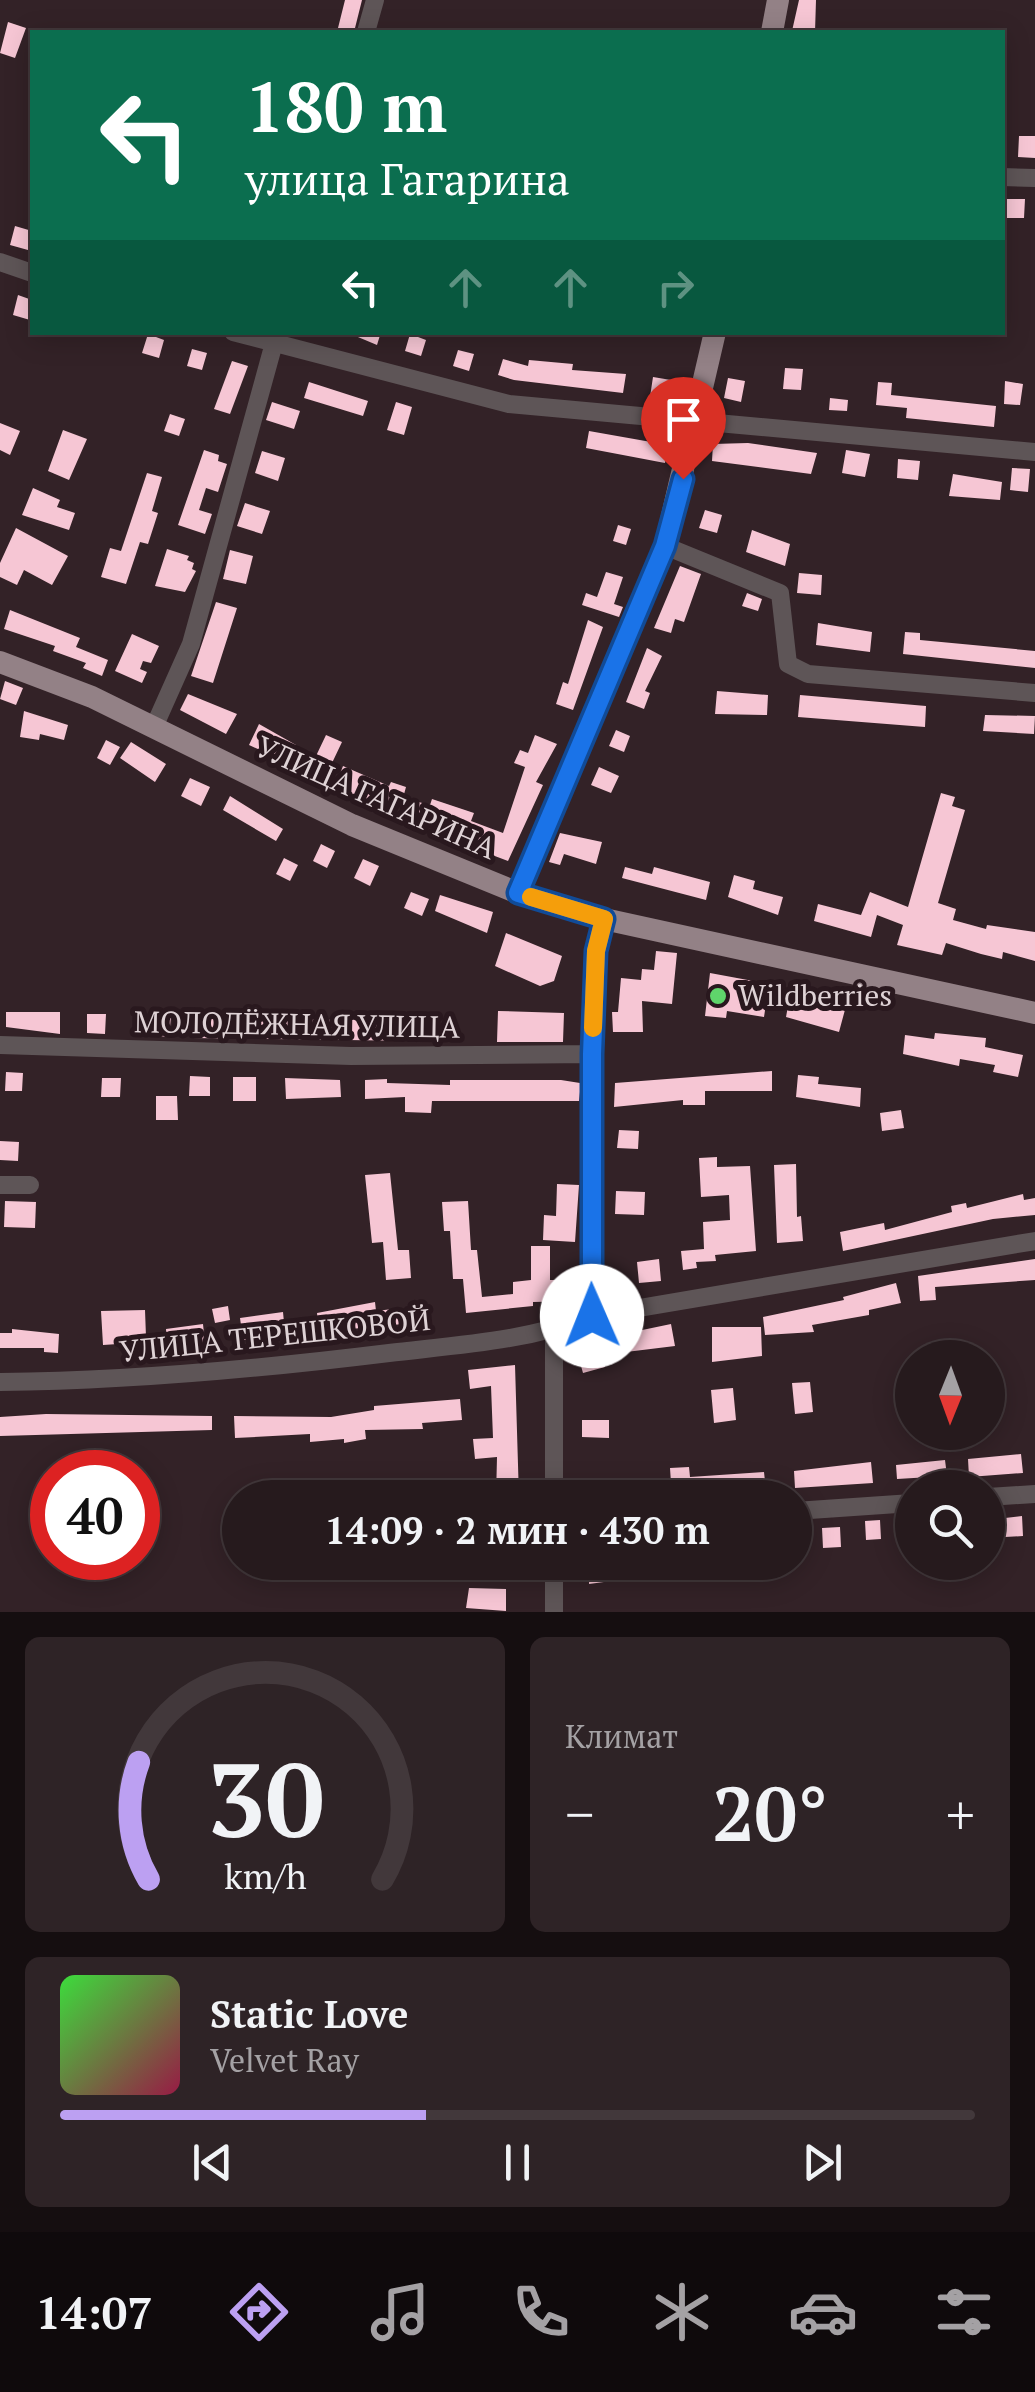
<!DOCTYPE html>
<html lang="ru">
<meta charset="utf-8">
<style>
:root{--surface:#261a1d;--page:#2e2326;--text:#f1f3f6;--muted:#a4a1a4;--line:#42383b;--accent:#bca0f2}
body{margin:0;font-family:"PT Serif",serif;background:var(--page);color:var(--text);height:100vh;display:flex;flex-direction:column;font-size:38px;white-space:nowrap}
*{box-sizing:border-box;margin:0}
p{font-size:32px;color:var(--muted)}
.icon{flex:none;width:55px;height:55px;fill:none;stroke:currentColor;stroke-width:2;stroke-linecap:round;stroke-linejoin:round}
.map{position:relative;height:1612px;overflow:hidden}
.drawer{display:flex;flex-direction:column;gap:25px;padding:25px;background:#150e10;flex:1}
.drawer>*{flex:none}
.banner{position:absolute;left:30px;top:30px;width:975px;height:305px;border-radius:0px;box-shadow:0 5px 25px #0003,0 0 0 2px var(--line);background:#0b6e4f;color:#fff;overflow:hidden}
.needle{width:65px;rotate:181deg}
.controls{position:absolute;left:895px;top:1340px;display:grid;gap:20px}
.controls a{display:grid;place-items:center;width:110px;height:110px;border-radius:50%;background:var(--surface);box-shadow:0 5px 25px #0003,0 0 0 2px var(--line);font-size:50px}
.speed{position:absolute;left:30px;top:1450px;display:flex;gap:20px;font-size:50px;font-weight:700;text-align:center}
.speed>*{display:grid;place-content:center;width:130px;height:130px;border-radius:50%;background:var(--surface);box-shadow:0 5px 25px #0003,0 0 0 2px var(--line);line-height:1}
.speed .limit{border:15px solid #d22;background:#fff;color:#111}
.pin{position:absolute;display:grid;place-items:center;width:85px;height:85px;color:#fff;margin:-102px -42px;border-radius:50% 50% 50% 0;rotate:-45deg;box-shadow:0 0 10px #0007}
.pin .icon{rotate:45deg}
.me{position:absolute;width:110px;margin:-55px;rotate:359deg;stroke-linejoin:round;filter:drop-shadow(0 0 8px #0008)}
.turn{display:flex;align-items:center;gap:35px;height:210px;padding:0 50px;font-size:45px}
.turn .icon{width:130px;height:130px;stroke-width:2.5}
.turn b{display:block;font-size:70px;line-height:85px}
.lanes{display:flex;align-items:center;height:95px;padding:0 50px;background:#0003;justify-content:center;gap:50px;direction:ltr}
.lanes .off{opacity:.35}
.big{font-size:75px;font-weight:700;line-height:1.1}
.drawer .tile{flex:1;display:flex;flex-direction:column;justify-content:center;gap:15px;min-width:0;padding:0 35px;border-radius:15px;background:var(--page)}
.drawer .dial{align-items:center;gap:0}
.dial svg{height:260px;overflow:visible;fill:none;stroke:var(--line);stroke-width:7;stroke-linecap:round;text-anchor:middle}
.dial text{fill:var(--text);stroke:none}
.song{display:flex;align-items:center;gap:30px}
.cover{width:120px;height:120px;border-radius:15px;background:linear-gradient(135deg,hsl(120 70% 55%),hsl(340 70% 35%))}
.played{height:10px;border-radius:5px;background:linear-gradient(90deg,var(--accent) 40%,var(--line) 40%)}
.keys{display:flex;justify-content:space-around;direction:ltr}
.heat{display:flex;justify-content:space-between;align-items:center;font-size:55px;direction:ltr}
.drawer .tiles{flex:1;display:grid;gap:25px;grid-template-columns:1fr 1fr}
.tile:last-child{grid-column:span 2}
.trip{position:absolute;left:222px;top:1480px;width:590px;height:100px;border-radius:50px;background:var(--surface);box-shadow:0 5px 25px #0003,0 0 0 2px var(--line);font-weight:700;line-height:100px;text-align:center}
.tab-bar{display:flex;height:160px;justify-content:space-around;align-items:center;background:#0f0a0c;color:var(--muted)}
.tab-bar .icon{width:70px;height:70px}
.tab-bar .selected{color:var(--accent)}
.tab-bar b{font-size:45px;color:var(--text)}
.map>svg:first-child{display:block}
</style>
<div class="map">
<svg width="1035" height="1612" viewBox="0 0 1035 1612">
<rect width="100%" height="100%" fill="#332227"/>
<path fill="#f6c6d4" d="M 345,0 L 362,0 L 354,32 L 337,32 Z
M 799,0 L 816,0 L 815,32 L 792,31 Z
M 8,22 L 26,28 L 15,58 L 0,53 Z
M 1019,136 L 1035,136 L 1035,158 L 1018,157 Z
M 1003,199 L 1025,199 L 1024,218 L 1003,218 Z
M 15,226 L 32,231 L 28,250 L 10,245 Z
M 18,295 L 32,300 L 30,320 L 13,315 Z
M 346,332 L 381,332 L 377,345 Z
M 148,334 L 164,340 L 159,358 L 142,353 Z
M 410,334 L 426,340 L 421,356 L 405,351 Z
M 192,349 L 207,353 L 202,370 L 187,366 Z
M 458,350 L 474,354 L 469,371 L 453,366 Z
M 503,359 L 528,366 L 529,360 L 573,364 L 572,370 L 626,374 L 623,393 L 514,380 L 498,375 Z
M 232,361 L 248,366 L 230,414 L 214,409 Z
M 785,368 L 803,369 L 801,390 L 783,389 Z
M 653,377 L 671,380 L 668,399 L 650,397 Z
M 728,378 L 745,381 L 741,402 L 724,398 Z
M 1005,381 L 1023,384 L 1020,405 L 1004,404 Z
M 309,382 L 368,401 L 363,416 L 304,398 Z
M 878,382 L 892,383 L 891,395 L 996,406 L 994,427 L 906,418 L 907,408 L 876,405 Z
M 830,398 L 848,400 L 847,411 L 829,410 Z
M 272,402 L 300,411 L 294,429 L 266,420 Z
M 396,402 L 412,407 L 404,435 L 387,430 Z
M 170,414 L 185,419 L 179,436 L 164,431 Z
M 0,423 L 20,431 L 10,455 L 0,450 Z
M 63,430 L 87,439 L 69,480 L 48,471 Z
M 589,431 L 668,445 L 665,463 L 586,448 Z
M 748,443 L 817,453 L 811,474 L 712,461 L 713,444 Z
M 204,450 L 219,455 L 218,461 L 227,464 L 218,492 L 206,488 L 199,510 L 212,514 L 205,534 L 178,525 Z
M 846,450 L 870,454 L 865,477 L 842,473 Z
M 262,451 L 285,458 L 278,481 L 255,473 Z
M 898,459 L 920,461 L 918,480 L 897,478 Z
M 1012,468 L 1030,469 L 1028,492 L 1010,490 Z
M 147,473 L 162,477 L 152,511 L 158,513 L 148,544 L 140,542 L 126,584 L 101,577 L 110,548 L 121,551 Z
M 953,474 L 1002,482 L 1000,500 L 949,496 Z
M 33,488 L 60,500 L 57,507 L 75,513 L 69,530 L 22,515 Z
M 245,503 L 270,511 L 262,534 L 237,526 Z
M 705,510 L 722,515 L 717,533 L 699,528 Z
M 618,525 L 631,529 L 626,545 L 613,541 Z
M 16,528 L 68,556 L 52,585 L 24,570 L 17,585 L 0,577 L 0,563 Z
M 752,530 L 790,544 L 785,566 L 746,552 Z
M 167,549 L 189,556 L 187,560 L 194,563 L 192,569 L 196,571 L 185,592 L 155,586 Z
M 230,550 L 253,556 L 246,584 L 223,579 Z
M 680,566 L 701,574 L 684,622 L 675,619 L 671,633 L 654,628 Z
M 606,572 L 623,577 L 614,604 L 623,607 L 619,617 L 582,605 L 586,593 L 597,597 Z
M 799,573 L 822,575 L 821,595 L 797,593 Z
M 747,593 L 762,599 L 758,611 L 742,606 Z
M 216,602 L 237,608 L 213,683 L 191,676 Z
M 10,610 L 80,638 L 76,647 L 108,660 L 102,676 L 83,668 L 86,663 L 53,651 L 55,646 L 4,629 Z
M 588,620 L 603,627 L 573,710 L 556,704 L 563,682 L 568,684 Z
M 818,623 L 872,632 L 870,652 L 816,645 Z
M 905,632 L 920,633 L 920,640 L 1035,651 L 1035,668 L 903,654 Z
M 132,634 L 159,646 L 151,663 L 143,661 L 140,669 L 147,672 L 142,683 L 115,671 Z
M 647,648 L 662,656 L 645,691 L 650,693 L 644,709 L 626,702 Z
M 5,681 L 23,688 L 16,705 L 0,699 Z
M 717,691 L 768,695 L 767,715 L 715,714 Z
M 188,694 L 237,714 L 226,734 L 180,710 Z
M 800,695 L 926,706 L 925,727 L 798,717 Z
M 24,711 L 68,725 L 64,740 L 40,734 L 39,740 L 20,737 Z
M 985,715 L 1035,716 L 1034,734 L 983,731 Z
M 259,724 L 296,745 L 289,763 L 249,745 Z
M 616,730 L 630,736 L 624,752 L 609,746 Z
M 326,735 L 342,742 L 332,763 L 316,756 Z
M 535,735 L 557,744 L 536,782 L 543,785 L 508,861 L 471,847 L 473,841 L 453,835 L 455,828 L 380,800 L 377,806 L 334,790 L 343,766 L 389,786 L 391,782 L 406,787 L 403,798 L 430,805 L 432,799 L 474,813 L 471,821 L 503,833 L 525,767 L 514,763 L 520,750 L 528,753 Z
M 106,740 L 120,747 L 110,765 L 97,758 Z
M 131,742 L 166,764 L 155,782 L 120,758 Z
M 599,767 L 619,776 L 611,793 L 591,785 Z
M 190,778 L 210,787 L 201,806 L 181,796 Z
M 941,793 L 955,797 L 952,806 L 965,810 L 938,903 L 956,909 L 953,920 L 986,929 L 987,925 L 1035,932 L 1035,961 L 1003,952 L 1002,959 L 981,954 L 946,943 L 942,955 L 897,945 L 903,925 L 877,915 L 871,937 L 814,921 L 818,904 L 861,915 L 870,892 L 908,907 Z
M 230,796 L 283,829 L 276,841 L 223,810 Z
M 560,833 L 602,842 L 596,864 L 564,854 L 560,865 L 549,862 Z
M 321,844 L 335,851 L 327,868 L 313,861 Z
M 284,858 L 298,865 L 290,881 L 276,874 Z
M 363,859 L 379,866 L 370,886 L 354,878 Z
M 625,867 L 652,874 L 654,867 L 710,882 L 706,900 L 622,878 Z
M 734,875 L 755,881 L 753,889 L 783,897 L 778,915 L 728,897 Z
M 411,892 L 429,899 L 422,916 L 404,908 Z
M 440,895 L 493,912 L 487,933 L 435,911 Z
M 506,933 L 562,956 L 554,981 L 540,986 L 495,966 Z
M 656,951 L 677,953 L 672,1004 L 642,1001 L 643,1032 L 613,1032 L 612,1012 L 618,1012 L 621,978 L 641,980 L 642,969 L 654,970 Z
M 710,973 L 769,984 L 764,1017 L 727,1011 L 726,1018 L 705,1016 Z
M 790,995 L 846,1006 L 839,1032 L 786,1017 Z
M 498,1011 L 564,1013 L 563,1042 L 497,1042 Z
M 6,1012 L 60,1012 L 60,1034 L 6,1027 Z
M 87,1014 L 106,1014 L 105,1034 L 87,1033 Z
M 149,1014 L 171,1016 L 169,1037 L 147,1035 Z
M 193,1019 L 420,1020 L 420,1041 L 192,1038 Z
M 935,1033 L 986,1038 L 985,1047 L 1023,1055 L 1018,1077 L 993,1072 L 995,1065 L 960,1059 L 959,1066 L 903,1054 L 905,1035 L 934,1039 Z
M 772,1071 L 772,1091 L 705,1091 L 705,1105 L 683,1105 L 683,1100 L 614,1107 L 615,1083 Z
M 6,1072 L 23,1073 L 22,1091 L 5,1091 Z
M 798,1075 L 819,1077 L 818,1084 L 861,1088 L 860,1107 L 796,1097 Z
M 190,1076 L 210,1077 L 210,1096 L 189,1096 Z
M 233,1077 L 256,1077 L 256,1101 L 233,1101 Z
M 102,1078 L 121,1078 L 120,1097 L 101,1097 Z
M 285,1078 L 340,1080 L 341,1097 L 286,1099 Z
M 387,1079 L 387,1083 L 450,1085 L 450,1080 L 561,1080 L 580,1083 L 580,1092 L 579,1101 L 432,1101 L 431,1113 L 405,1112 L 405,1097 L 365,1099 L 365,1080 Z
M 156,1096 L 177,1096 L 178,1120 L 156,1120 Z
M 901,1110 L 904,1128 L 882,1131 L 880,1113 Z
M 619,1130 L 639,1131 L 638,1149 L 617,1148 Z
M 0,1141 L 19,1142 L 18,1161 L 0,1160 Z
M 717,1157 L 717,1167 L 750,1166 L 756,1251 L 715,1255 L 716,1261 L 696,1262 L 697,1268 L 683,1270 L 681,1251 L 704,1249 L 703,1222 L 730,1220 L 729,1195 L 701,1197 L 699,1158 Z
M 796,1164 L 797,1217 L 801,1216 L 803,1241 L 777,1243 L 774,1165 Z
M 390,1173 L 398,1250 L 409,1250 L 411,1278 L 386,1280 L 383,1242 L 372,1243 L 365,1175 Z
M 557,1184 L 579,1185 L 575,1242 L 543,1240 L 544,1215 L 556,1216 Z
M 616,1191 L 645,1192 L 644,1215 L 615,1214 Z
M 1023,1194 L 1024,1200 L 1035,1198 L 1035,1215 L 993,1219 L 843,1251 L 840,1232 L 884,1223 L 885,1230 L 952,1212 L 951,1206 L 966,1203 L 967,1208 Z
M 5,1201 L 36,1202 L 35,1228 L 4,1227 Z
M 468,1201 L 471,1250 L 477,1250 L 482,1297 L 513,1294 L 513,1282 L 531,1280 L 531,1246 L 550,1246 L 550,1280 L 577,1280 L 577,1301 L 533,1302 L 533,1306 L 466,1313 L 463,1279 L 453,1279 L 450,1231 L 444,1231 L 442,1202 Z
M 659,1259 L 661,1281 L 639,1283 L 637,1262 Z
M 1035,1259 L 1035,1280 L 935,1287 L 936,1300 L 920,1301 L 918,1276 Z
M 896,1283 L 901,1303 L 869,1310 L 869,1315 L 812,1325 L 814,1332 L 765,1335 L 763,1317 L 844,1300 L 843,1297 Z
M 375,1302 L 376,1311 L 401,1308 L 403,1324 L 319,1332 L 317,1313 Z
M 228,1306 L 230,1320 L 215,1323 L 212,1309 Z
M 145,1310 L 146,1337 L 118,1338 L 118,1344 L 103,1345 L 101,1311 Z
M 283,1312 L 285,1333 L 243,1340 L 240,1318 Z
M 203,1324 L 205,1344 L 167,1347 L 166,1329 Z
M 671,1324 L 675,1346 L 626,1352 L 623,1334 Z
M 712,1327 L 761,1327 L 762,1356 L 712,1362 Z
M 12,1329 L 59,1334 L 58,1353 L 44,1352 L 44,1348 L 0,1348 L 0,1333 L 12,1333 Z
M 599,1342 L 605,1367 L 583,1373 L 576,1348 Z
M 515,1365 L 519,1498 L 496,1498 L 497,1457 L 475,1459 L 473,1439 L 493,1438 L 491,1386 L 470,1389 L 468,1370 Z
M 810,1382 L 813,1412 L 795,1414 L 792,1383 Z
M 733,1388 L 736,1420 L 714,1423 L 711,1390 Z
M 460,1399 L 462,1420 L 422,1423 L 423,1429 L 365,1430 L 366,1439 L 344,1443 L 344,1439 L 310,1442 L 310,1434 L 235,1438 L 234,1416 L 331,1417 L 374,1410 L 374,1406 Z
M 46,1414 L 212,1416 L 212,1430 L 0,1436 L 0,1417 Z
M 582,1420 L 609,1420 L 609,1438 L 582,1437 Z
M 1021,1454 L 1023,1473 L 969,1477 L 968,1459 Z
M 945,1460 L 947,1476 L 897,1479 L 896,1465 Z
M 871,1462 L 873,1483 L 795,1488 L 794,1471 Z
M 689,1467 L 690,1477 L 764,1472 L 766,1491 L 672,1498 L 670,1468 Z
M 600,1479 L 602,1498 L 584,1498 L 583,1480 Z
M 648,1480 L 649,1498 L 627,1498 L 626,1481 Z
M 1022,1516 L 1023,1536 L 988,1538 L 988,1520 Z
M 880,1520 L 881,1539 L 866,1540 L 865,1521 Z
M 840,1527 L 841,1547 L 823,1548 L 822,1528 Z
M 329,1562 L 348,1562 L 345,1577 L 326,1573 Z
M 501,1562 L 518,1562 L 518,1580 L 501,1580 Z
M 589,1562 L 640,1562 L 641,1577 L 589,1584 Z
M 469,1588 L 506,1589 L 506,1611 L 466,1608 Z"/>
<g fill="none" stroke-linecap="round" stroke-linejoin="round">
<path stroke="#5e5557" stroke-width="18" d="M 366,32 L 375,0
M 1002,177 L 1035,178
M 0,262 L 32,273
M 233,332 L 509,404 L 1035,452
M 665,546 L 780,593 L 788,664 L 808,674 L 1035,693
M 154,727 L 191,644 L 274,343
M 0,1045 L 351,1056 L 593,1054
M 0,1185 L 30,1185
M 592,1316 L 1035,1241
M 554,1331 L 554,1498
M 0,1382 C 131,1381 259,1369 389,1353 C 457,1345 528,1341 592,1316 L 593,1054 L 596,951 L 604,919
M 988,1497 L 1035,1494
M 795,1511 L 912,1503
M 554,1612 L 554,1562"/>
<path stroke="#938186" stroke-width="22" d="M 772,32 L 778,0
M 0,662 L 92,697 L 352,825 L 518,893 L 604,919 L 1035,1013
M 518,893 L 665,546 L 715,332"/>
</g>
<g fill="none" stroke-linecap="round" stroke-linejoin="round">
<defs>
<path id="route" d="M 592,1316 L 592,1054 L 596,951 L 604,919 L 518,893 L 665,546 L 683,479"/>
</defs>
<use href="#route" stroke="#114b97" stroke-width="25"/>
<use href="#route" stroke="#1a73e8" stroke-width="18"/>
<path stroke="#f59e0b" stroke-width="18" d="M 531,897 L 604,919 L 596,951 L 593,1028"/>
</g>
<circle fill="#5fd56b" stroke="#29181e" stroke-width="4" cx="718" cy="996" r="10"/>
<g text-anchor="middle" stroke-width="10" stroke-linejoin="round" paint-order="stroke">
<g font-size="30" fill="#ded2d5" stroke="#29181e">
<text transform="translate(376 798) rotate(24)" y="10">УЛИЦА ГАГАРИНА</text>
<text transform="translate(297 1025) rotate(1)" y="10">МОЛОДЁЖНАЯ УЛИЦА</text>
<text transform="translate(275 1336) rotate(-6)" y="10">УЛИЦА ТЕРЕШКОВОЙ</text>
</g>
<g font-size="30" fill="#ded2d5" stroke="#29181e" text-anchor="start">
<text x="738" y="1006">Wildberries</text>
</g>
</g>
</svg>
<div class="controls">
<a><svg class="needle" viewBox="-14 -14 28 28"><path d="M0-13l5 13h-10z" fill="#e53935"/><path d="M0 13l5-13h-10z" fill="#a4a1a4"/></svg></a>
<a><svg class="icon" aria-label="search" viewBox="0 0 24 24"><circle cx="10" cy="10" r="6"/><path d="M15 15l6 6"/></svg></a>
</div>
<div class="speed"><div class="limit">40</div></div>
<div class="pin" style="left:683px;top:479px;background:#d93025"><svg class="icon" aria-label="arrive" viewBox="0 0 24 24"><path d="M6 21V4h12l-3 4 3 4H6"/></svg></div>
<svg class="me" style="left:592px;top:1316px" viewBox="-20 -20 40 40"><circle r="19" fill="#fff"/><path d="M0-13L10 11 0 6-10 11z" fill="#1a73e8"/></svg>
<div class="trip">14:09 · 2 мин · 430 m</div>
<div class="banner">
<div class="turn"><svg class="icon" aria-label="left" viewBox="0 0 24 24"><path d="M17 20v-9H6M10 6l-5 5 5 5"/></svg><div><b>180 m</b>улица Гагарина</div></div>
<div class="lanes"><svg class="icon" aria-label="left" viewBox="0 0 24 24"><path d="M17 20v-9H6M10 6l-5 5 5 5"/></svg><svg class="icon off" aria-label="ahead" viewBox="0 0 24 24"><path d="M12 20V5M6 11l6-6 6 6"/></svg><svg class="icon off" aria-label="ahead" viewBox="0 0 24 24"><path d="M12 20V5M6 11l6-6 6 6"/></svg><svg class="icon off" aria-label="right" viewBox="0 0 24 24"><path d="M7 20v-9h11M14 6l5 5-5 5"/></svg></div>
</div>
</div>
<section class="drawer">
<div class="tiles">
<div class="tile dial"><svg viewBox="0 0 100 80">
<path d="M14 69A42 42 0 1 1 86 69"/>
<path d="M14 69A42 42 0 0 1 11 33" stroke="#bca0f2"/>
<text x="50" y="56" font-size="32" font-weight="700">30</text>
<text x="50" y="72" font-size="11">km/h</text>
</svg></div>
<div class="tile"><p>Климат</p>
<div class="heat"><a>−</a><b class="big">20°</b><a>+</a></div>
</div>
<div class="tile">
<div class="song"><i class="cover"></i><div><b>Static Love</b><p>Velvet Ray</p></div></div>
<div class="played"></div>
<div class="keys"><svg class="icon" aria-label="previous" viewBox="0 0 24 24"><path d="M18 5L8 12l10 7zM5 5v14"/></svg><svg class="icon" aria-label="pause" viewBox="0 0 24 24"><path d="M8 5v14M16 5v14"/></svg><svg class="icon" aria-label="next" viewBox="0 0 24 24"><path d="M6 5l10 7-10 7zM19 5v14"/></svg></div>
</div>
</div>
</section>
<nav class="tab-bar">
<b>14:07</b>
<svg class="icon selected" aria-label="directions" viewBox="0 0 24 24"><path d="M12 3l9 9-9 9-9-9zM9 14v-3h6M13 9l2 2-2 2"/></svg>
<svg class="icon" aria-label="music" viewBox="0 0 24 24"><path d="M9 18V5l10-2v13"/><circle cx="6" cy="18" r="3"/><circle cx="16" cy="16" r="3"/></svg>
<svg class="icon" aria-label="phone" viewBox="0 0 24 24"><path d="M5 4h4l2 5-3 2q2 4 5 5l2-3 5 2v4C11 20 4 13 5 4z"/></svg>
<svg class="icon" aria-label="climate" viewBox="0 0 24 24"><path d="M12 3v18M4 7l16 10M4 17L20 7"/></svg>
<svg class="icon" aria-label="car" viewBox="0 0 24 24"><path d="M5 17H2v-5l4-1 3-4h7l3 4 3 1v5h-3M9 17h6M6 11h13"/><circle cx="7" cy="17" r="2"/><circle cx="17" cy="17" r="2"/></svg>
<svg class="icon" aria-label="filters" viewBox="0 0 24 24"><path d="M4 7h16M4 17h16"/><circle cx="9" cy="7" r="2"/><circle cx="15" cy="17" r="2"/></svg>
</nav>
